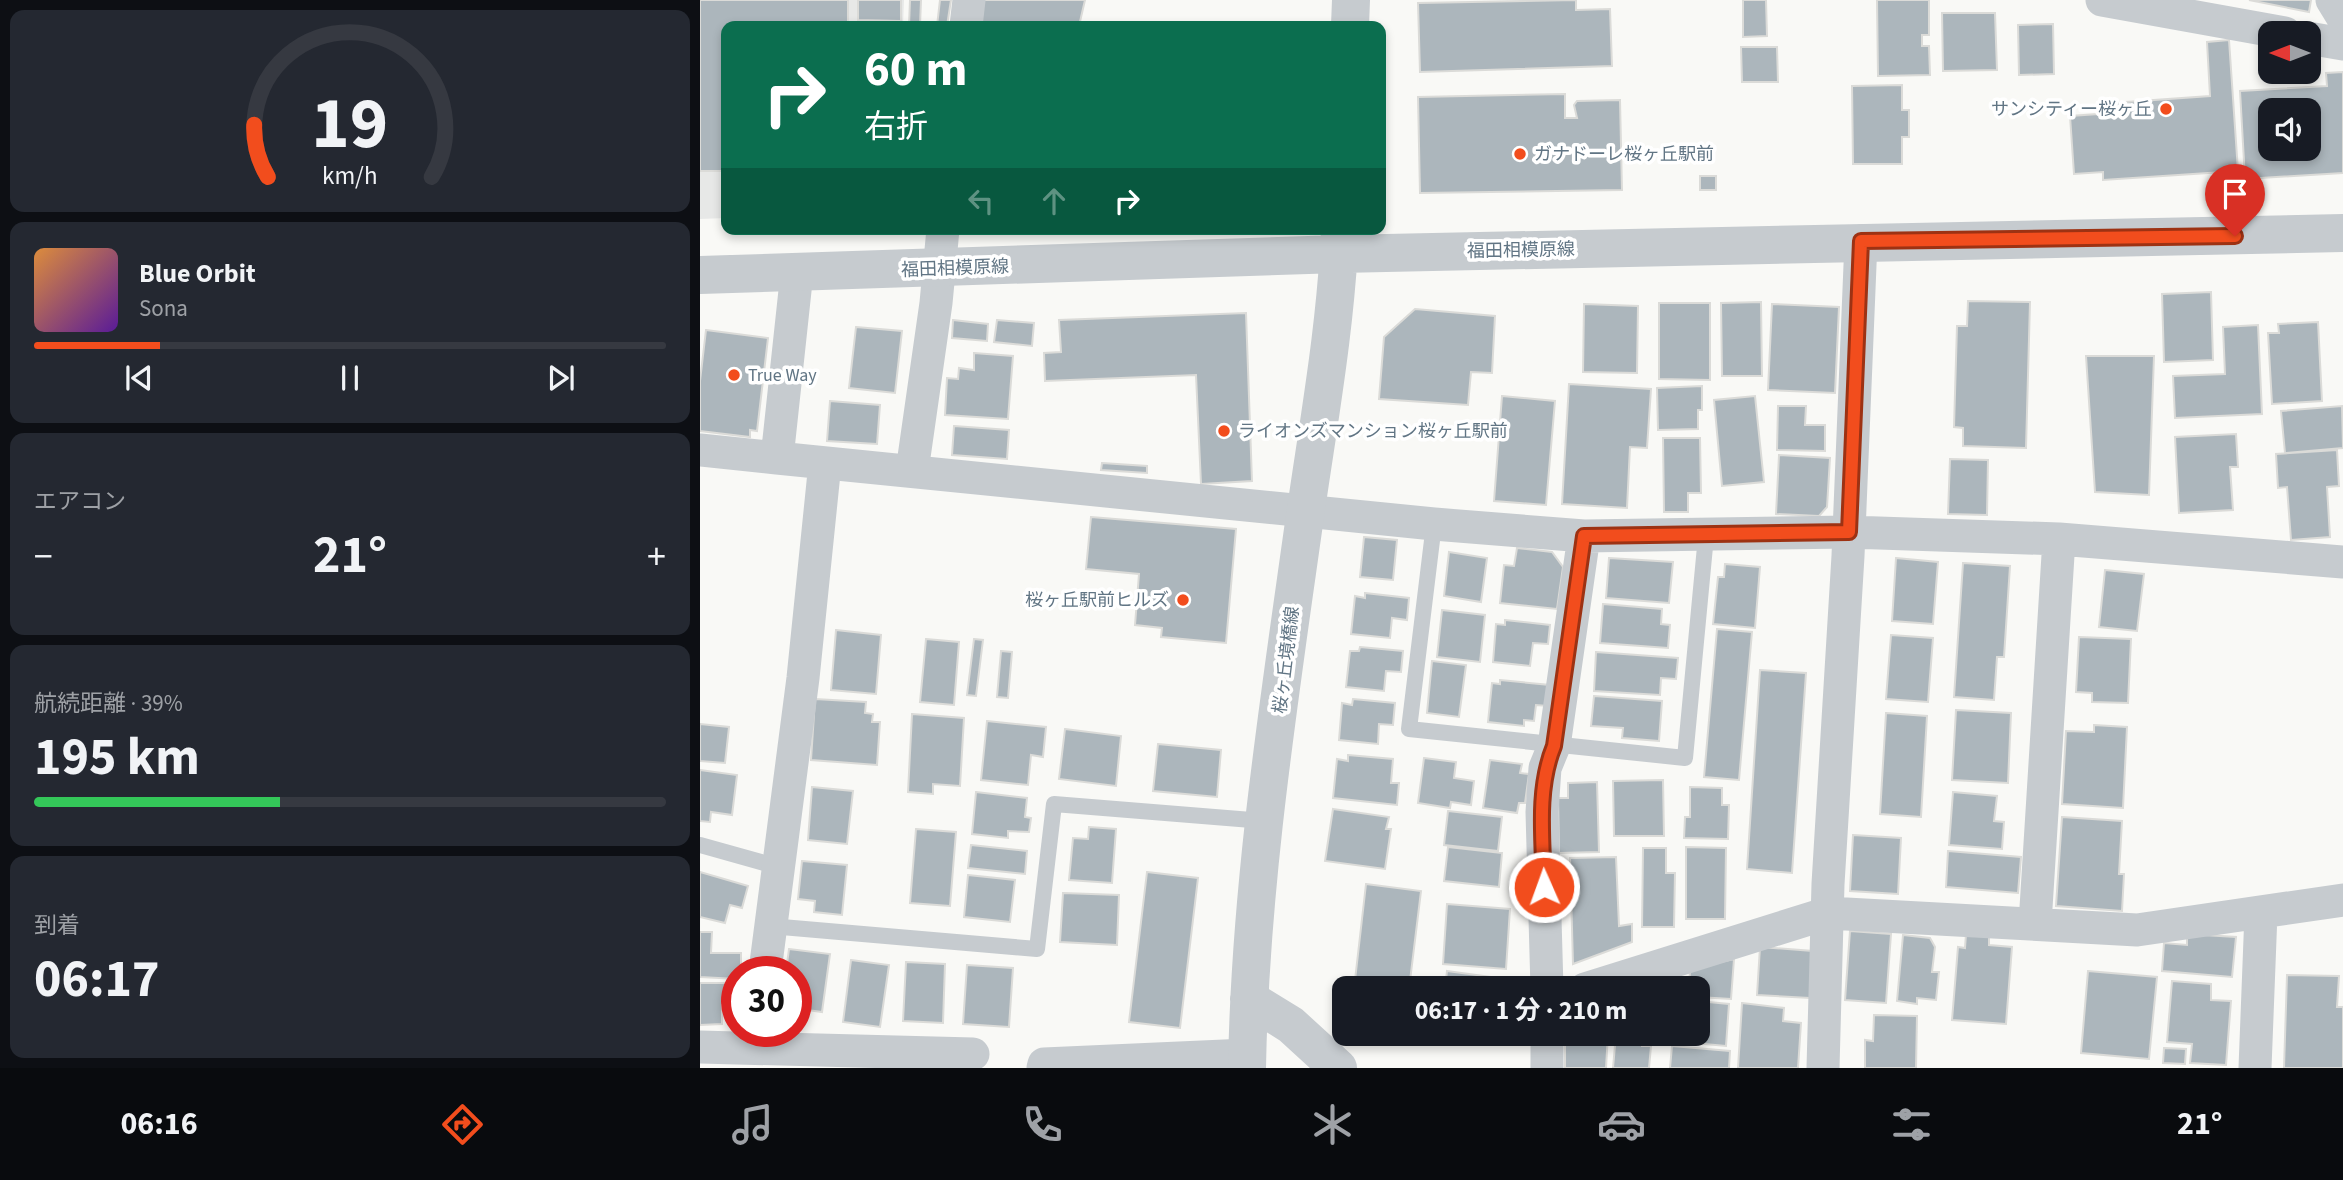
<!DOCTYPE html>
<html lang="ja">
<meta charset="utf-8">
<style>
:root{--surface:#171b24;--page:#242831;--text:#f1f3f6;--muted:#9ea1a6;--line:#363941;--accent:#f24d1d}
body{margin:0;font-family:"Source Sans 3","Noto Sans JP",sans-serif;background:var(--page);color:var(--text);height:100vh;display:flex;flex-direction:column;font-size:26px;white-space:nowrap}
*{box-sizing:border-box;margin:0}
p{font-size:23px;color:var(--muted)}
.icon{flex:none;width:38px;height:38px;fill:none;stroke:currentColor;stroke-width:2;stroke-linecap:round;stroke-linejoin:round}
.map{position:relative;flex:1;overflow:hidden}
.panel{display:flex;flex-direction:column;gap:10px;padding:10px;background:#0d0f14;width:700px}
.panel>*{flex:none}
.banner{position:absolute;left:21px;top:21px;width:665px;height:214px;border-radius:14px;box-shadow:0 4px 10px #0003;background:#0b6e4f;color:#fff;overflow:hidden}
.needle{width:46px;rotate:270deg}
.tools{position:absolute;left:1558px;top:21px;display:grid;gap:14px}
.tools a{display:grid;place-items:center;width:63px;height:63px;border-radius:14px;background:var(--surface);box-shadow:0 4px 10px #0003;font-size:35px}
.speed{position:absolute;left:21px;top:956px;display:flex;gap:14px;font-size:35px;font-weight:700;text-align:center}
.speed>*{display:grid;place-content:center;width:91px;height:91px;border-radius:50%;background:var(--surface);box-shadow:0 4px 10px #0003;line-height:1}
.speed .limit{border:10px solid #d22;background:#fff;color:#111}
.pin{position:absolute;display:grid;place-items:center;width:60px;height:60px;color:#fff;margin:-72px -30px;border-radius:50% 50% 50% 0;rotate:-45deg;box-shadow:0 0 7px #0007}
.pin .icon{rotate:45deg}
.me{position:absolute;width:77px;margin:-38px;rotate:358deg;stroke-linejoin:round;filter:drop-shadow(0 0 5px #0008)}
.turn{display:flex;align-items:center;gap:24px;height:147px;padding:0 28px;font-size:32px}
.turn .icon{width:91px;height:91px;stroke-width:2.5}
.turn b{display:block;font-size:49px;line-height:60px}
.lanes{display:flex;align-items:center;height:66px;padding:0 28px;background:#0003;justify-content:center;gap:35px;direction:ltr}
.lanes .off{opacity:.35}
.big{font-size:52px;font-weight:700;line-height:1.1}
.panel .card{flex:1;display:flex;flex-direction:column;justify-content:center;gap:10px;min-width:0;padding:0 24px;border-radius:14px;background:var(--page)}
.panel .dial{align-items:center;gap:0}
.dial svg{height:182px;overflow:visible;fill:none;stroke:var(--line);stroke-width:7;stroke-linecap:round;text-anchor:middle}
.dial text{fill:var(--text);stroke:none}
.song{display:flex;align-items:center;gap:21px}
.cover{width:84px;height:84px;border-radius:10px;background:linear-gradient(135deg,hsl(30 70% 55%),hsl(270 70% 35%))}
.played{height:7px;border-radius:4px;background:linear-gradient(90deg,var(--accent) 20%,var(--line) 20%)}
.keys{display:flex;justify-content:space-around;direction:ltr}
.heat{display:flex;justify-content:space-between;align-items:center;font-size:38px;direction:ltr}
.charge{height:10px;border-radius:5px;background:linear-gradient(90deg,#34c759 39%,var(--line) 0)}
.trip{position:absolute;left:632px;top:976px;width:378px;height:70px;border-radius:14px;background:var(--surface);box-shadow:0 4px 10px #0003;font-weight:700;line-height:70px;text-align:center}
.tabs{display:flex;height:112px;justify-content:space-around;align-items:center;background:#090b0e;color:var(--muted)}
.tabs .icon{width:49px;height:49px}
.tabs .selected{color:var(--accent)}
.tabs b{font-size:32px;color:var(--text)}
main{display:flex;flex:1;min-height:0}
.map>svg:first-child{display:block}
</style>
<main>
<section class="panel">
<div class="card dial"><svg viewBox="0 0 100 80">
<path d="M14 69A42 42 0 1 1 86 69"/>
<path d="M14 69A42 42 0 0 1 8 46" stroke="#f24d1d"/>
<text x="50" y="56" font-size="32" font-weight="700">19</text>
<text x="50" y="72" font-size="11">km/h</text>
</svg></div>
<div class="card">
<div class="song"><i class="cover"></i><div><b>Blue Orbit</b><p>Sona</p></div></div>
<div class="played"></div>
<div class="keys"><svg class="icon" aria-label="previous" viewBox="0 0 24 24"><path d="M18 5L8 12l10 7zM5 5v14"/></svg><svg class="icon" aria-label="pause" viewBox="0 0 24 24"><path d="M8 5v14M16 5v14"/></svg><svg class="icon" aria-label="next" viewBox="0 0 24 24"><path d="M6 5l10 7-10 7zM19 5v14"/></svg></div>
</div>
<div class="card"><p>エアコン</p>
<div class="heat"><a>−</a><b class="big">21°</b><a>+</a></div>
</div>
<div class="card"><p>航続距離 · 39%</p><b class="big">195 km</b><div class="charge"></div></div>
<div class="card"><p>到着</p><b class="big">06:17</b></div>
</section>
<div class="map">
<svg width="1643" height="1068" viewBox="0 0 1643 1068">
<rect width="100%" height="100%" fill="#f9f9f6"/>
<path fill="#e7e8e7" d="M 0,0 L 204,0 L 203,25 L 26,26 L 26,218 L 0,219 Z"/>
<path fill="#acb6bc" stroke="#dbdbd8" stroke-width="2" fill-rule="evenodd" d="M 0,0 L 148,0 L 148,26 L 26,26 L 26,171 L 0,171 Z
M 158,0 L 201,0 L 201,21 L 158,20 Z
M 210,0 L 221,0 L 220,26 L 209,26 Z
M 240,0 L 251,0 L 247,26 L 237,26 Z
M 284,0 L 385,0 L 379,26 L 280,26 Z
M 876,0 L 876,10 L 910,9 L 912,66 L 720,72 L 718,3 Z
M 1043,0 L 1066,0 L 1067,36 L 1043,37 Z
M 1177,0 L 1229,0 L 1229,35 L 1222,35 L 1222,46 L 1229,46 L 1230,75 L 1178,76 Z
M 1549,0 L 1611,0 L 1609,12 Z
M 1242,13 L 1295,13 L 1297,70 L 1243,71 Z
M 1353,24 L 1354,74 L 1319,75 L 1318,25 Z
M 1529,40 L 1538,171 L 1403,180 L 1403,172 L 1374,174 L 1370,116 L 1398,114 L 1398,104 L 1510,96 L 1507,42 Z
M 1041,47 L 1077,47 L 1078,82 L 1042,82 Z
M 1643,72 L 1643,173 L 1545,179 L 1540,91 L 1627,86 L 1626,73 ZM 1570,110 L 1608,110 L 1608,149 L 1570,149 Z
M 1202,85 L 1202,110 L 1209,110 L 1209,137 L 1202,137 L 1202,164 L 1153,164 L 1152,86 Z
M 865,94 L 865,118 L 877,118 L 874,105 L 877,101 L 920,100 L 922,190 L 720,193 L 718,97 Z
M 1000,176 L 1016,176 L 1016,190 L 1000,190 Z
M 1511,292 L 1513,360 L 1464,362 L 1462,294 Z
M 1268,301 L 1330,302 L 1326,448 L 1263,446 L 1263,428 L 1254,427 L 1257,326 L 1267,326 Z
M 1061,302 L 1062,376 L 1022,376 L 1021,303 Z
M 959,303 L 1010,303 L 1010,380 L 959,379 Z
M 884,304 L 938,306 L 937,373 L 883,372 Z
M 1072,304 L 1139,307 L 1135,393 L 1068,390 Z
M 715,309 L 795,316 L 792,373 L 771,372 L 768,405 L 679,399 L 684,337 Z
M 546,313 L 552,481 L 501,484 L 496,375 L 345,381 L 344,353 L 361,352 L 359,320 Z
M 253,320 L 288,324 L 287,341 L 252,338 Z
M 297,320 L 334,323 L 332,346 L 294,342 Z
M 1618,322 L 1622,401 L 1572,404 L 1568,333 L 1579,333 L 1578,324 Z
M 1558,325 L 1562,414 L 1475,418 L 1473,376 L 1525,374 L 1523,327 Z
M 156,327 L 202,331 L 195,393 L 149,388 Z
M 6,330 L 68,338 L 57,431 L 50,430 L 50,437 L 0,431 L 0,381 Z
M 274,353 L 313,356 L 308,419 L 245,415 L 247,378 L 258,379 L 259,368 L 274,370 Z
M 1386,356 L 1454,356 L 1449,495 L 1395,492 Z
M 869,384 L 951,389 L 947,448 L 930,447 L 927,508 L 862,504 Z
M 1002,386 L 1002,410 L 998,410 L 998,429 L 958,430 L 957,388 Z
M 802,396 L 855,401 L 846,505 L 794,501 Z
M 1055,396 L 1064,482 L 1022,486 L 1014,400 Z
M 130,401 L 180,405 L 177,444 L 127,441 Z
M 1078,406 L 1106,406 L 1105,425 L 1125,425 L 1125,451 L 1077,450 Z
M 1642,406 L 1643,448 L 1585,453 L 1581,411 Z
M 254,426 L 309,430 L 307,459 L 252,455 Z
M 1536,434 L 1538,467 L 1530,467 L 1533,510 L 1479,513 L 1475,437 Z
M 963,438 L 1000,438 L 1001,493 L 988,493 L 988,512 L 964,512 Z
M 1637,450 L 1639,486 L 1627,487 L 1630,537 L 1591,540 L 1587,487 L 1578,488 L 1576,454 Z
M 1079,455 L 1130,458 L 1127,507 L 1119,516 L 1076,514 Z
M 1250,459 L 1288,460 L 1287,515 L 1248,514 Z
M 402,463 L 447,466 L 447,473 L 401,470 Z
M 391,517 L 536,529 L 526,643 L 461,637 L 462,628 L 435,625 L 439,574 L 386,569 Z
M 664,537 L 697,540 L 693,580 L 660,577 Z
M 817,548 L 852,552 L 863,567 L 857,609 L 800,603 L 804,565 L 814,566 Z
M 749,552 L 787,558 L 781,602 L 744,596 Z
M 909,558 L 973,562 L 969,603 L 906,598 Z
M 1196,558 L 1238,562 L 1233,624 L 1192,621 Z
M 1263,563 L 1310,566 L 1304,657 L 1297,657 L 1294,700 L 1254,697 Z
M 1025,564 L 1060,567 L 1055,628 L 1013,624 L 1018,577 L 1024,577 Z
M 1405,570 L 1444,574 L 1437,631 L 1399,627 Z
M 665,593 L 709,598 L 707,620 L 692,618 L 690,638 L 651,634 L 655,596 L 665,598 Z
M 903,604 L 962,609 L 961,624 L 970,625 L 968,648 L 900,643 Z
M 742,610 L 785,615 L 780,662 L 737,657 Z
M 805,620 L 850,625 L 848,644 L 833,643 L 830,666 L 793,662 L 796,624 L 805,625 Z
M 1017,629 L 1052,632 L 1039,780 L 1004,777 Z
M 136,630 L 181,635 L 176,694 L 131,690 Z
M 1191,635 L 1233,638 L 1228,702 L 1186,699 Z
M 1379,637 L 1431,639 L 1428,703 L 1392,702 L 1392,693 L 1376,692 Z
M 226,639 L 259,642 L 254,705 L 220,702 Z
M 274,639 L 283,640 L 276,696 L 267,695 Z
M 660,647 L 703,651 L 701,672 L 686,671 L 684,691 L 646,687 L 650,651 L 659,651 Z
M 301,651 L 312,652 L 308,698 L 297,697 Z
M 896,652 L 978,658 L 976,679 L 961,678 L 960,695 L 894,691 Z
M 732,661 L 766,665 L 759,717 L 727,713 Z
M 1060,670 L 1106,673 L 1092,873 L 1047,869 Z
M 800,680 L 850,685 L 848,706 L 836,705 L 834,721 L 824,720 L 824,726 L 788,722 L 792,683 L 800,684 Z
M 894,696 L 962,701 L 959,741 L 922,738 L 923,728 L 891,726 Z
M 115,699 L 166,702 L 165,713 L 173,714 L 172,722 L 180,722 L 177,765 L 111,760 Z
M 653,699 L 695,703 L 693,725 L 679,724 L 678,744 L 639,740 L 642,703 L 652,705 Z
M 1256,710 L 1311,713 L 1308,783 L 1252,780 Z
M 1186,713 L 1227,716 L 1221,817 L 1180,814 Z
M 212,714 L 264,718 L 260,786 L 233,784 L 233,794 L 208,792 Z
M 287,721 L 346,727 L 343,757 L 331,755 L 328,785 L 281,780 Z
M 0,724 L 29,727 L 25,763 L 0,761 Z
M 1394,725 L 1427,727 L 1423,808 L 1362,804 L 1366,731 L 1394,732 Z
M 365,729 L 421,736 L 416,786 L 359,779 Z
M 458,744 L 521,750 L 517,797 L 453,791 Z
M 648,755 L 693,759 L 691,783 L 699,783 L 697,805 L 633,798 L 637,759 L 648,761 Z
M 724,758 L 756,762 L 754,778 L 774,781 L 771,805 L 751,802 L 750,808 L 718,803 Z
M 790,760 L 822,764 L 820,773 L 829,774 L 825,803 L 819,803 L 817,813 L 783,808 Z
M 0,770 L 37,775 L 32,815 L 11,812 L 10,822 L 0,821 Z
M 963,780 L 964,836 L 914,836 L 913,781 Z
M 897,782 L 899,852 L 859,853 L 858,798 L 868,798 L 868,783 Z
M 112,787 L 153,791 L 147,844 L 108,840 Z
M 990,787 L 1022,788 L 1022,805 L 1029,805 L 1028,839 L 984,838 L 985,817 L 990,817 Z
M 276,792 L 327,798 L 325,817 L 331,818 L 329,832 L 308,831 L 308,838 L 272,834 Z
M 1253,792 L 1297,796 L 1294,821 L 1304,822 L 1302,849 L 1249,845 Z
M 633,809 L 689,817 L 686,829 L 691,829 L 685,869 L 625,861 Z
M 748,811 L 802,817 L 798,851 L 744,845 Z
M 1362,817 L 1422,821 L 1419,874 L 1424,874 L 1422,911 L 1356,906 Z
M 389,827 L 416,829 L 412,883 L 369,880 L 373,838 L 388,839 Z
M 216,829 L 256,832 L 250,906 L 210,903 Z
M 1153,835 L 1201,838 L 1198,894 L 1150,891 Z
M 271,845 L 327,851 L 325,874 L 268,868 Z
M 748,847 L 802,853 L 799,887 L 744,881 Z
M 986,847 L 1026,848 L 1025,919 L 986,919 Z
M 943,848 L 966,848 L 966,873 L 975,873 L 974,927 L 942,927 Z
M 1248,851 L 1321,857 L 1318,893 L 1246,887 Z
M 916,857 L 919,926 L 932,924 L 932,942 L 873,964 L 870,858 Z
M 102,861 L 147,865 L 142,915 L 114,912 L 115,901 L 98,899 Z
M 0,872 L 48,886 L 42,908 L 30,905 L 25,923 L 0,917 Z
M 447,872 L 498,878 L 480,1028 L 429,1022 Z
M 268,875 L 315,880 L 310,922 L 264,917 Z
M 666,884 L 721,891 L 709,989 L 654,989 Z
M 363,893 L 419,895 L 417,945 L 360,942 Z
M 747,904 L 810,909 L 806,969 L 743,964 Z
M 1150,931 L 1191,934 L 1186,1003 L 1145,1000 Z
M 0,932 L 12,932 L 11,953 L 41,953 L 41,971 L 37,971 L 37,979 L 0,977 Z
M 1266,934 L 1289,935 L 1289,945 L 1312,947 L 1306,1024 L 1252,1020 L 1258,947 L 1265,948 Z
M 1487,934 L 1536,937 L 1532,977 L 1462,971 L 1464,943 L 1487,945 Z
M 1203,935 L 1230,938 L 1235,947 L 1232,972 L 1239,972 L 1236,1000 L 1217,998 L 1217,1004 L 1197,1001 Z
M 1060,947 L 1113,951 L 1110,998 L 1057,995 Z
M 89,949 L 130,954 L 122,1012 L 100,1009 L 103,993 L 96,992 L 96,971 L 86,971 Z
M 1034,959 L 1031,999 L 998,997 L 998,989 L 989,989 L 990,969 Z
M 151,960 L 189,965 L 180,1027 L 143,1022 Z
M 206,962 L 245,964 L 243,1023 L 203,1021 Z
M 267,965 L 313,968 L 309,1027 L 263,1024 Z
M 747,971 L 821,981 L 820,989 L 745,989 Z
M 1388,971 L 1457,977 L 1449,1059 L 1381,1053 Z
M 1587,975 L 1639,976 L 1637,1007 L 1643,1007 L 1643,1068 L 1584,1068 Z
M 1472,981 L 1511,984 L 1511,1000 L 1531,1001 L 1526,1065 L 1490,1063 L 1492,1044 L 1467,1042 Z
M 0,983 L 30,983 L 30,1005 L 22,1005 L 22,1024 L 0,1025 Z
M 998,1001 L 1029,1004 L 1026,1046 L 983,1042 L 983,1034 L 998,1034 Z
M 1042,1003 L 1084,1008 L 1083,1021 L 1101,1023 L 1098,1068 L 1038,1068 Z
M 1174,1015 L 1217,1016 L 1216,1068 L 1165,1068 L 1165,1040 L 1173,1041 Z
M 862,1034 L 908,1034 L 906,1068 L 865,1068 L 865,1044 L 862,1044 Z
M 916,1034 L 943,1034 L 942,1046 L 951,1046 L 949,1068 L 913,1068 Z
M 972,1046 L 1030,1051 L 1029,1068 L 970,1068 Z
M 1464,1048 L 1486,1049 L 1485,1064 L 1463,1063 Z"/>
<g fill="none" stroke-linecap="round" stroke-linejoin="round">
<path stroke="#c6cbcf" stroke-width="16" d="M 734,524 L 709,729 L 985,758 L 1006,536
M 0,845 L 79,867
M 70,926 L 337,949 L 354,804 L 564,821"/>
<path stroke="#c6cbcf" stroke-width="33" d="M 1402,0 L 1585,33
M 1632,0 L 1643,18
M 266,26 L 269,0
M 1608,38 L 1643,44
M 0,450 L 77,458 L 97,272
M 77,458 L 734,524 L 884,536 L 1149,532 L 1359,539 L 1643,562
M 212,471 L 236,303 L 243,229
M 1335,924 L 1359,539
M 65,971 L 103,678 L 125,463
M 847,989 L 842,812 L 845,768 L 854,746 L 884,536
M 885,989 L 1128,913 L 1437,930 L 1643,900
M 847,1034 L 847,1068
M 0,1047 L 273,1054
M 343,1068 L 344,1064 L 547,1055
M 1123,1068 L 1128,884 L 1148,556 L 1161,241
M 1555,1068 L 1561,913"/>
<path stroke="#c6cbcf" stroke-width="38" d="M 650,26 L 651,0
M 0,275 L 639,254 L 1643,233
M 549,999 L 591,1025 L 638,1068
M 547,1068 C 550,888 578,708 603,530 C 617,430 636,330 640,229"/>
</g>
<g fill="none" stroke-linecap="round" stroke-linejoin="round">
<defs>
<path id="route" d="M 844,887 C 843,841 836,790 854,746 L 884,536 L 1149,532 L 1161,241 L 1535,236"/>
</defs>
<use href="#route" stroke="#9d3213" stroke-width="18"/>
<use href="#route" stroke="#f24d1d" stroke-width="12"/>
</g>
<g fill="#f24d1d" stroke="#fff" stroke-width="2.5">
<circle cx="1466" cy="109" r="7"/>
<circle cx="820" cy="154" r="7"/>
<circle cx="34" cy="375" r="7"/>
<circle cx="524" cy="431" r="7"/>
<circle cx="483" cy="600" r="7"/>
</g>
<g text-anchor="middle" stroke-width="7" stroke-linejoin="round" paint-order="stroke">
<g font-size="18" fill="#617584" stroke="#fff" text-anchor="start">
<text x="1452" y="115" text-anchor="end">サンシティー桜ヶ丘</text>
<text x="834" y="160">ガナドーレ桜ヶ丘駅前</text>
<text x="48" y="381">True Way</text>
<text x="538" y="437">ライオンズマンション桜ヶ丘駅前</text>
<text x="469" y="606" text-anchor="end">桜ヶ丘駅前ヒルズ</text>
</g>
<g font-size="18" fill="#617584" stroke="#fff">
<text transform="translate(821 250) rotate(-1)" y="6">福田相模原線</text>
<text transform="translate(255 268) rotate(-2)" y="6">福田相模原線</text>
<text transform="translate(586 660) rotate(-83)" y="6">桜ヶ丘境橋線</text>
</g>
</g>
</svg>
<div class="tools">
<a><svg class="needle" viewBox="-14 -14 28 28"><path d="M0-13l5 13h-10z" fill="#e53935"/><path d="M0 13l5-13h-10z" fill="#9ea1a6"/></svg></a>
<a><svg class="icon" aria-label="sound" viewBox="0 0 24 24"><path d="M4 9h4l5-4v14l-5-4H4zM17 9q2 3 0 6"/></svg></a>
</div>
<div class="speed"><div class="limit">30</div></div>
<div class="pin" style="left:1535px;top:236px;background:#d93025"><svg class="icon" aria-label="arrive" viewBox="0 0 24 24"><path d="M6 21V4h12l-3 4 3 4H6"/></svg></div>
<svg class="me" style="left:844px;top:887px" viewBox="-20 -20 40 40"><circle r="17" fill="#f24d1d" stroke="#fff" stroke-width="3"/><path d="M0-11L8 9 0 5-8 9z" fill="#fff"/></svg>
<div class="trip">06:17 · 1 分 · 210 m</div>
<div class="banner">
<div class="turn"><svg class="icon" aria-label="right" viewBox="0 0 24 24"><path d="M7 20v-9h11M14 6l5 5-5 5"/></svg><div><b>60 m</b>右折</div></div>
<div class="lanes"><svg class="icon off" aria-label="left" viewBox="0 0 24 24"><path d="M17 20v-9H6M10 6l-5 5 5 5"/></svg><svg class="icon off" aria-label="ahead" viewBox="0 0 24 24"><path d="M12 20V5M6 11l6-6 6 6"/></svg><svg class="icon" aria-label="right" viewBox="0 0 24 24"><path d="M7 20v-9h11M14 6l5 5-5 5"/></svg></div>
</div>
</div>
</main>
<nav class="tabs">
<b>06:16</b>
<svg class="icon selected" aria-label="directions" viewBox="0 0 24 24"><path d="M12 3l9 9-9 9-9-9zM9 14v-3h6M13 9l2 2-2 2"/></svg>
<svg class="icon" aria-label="music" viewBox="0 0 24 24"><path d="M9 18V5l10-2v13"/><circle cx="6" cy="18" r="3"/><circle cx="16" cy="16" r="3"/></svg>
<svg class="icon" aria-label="phone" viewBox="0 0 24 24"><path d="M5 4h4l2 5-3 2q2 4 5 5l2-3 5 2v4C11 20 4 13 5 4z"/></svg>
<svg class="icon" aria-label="climate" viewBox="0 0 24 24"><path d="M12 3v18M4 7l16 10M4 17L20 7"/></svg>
<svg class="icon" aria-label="car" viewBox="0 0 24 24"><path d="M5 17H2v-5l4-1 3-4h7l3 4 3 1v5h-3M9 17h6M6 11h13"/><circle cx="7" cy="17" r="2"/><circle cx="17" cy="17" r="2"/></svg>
<svg class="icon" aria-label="filters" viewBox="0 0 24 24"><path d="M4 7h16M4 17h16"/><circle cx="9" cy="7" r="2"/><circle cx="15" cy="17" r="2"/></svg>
<b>21°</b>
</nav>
